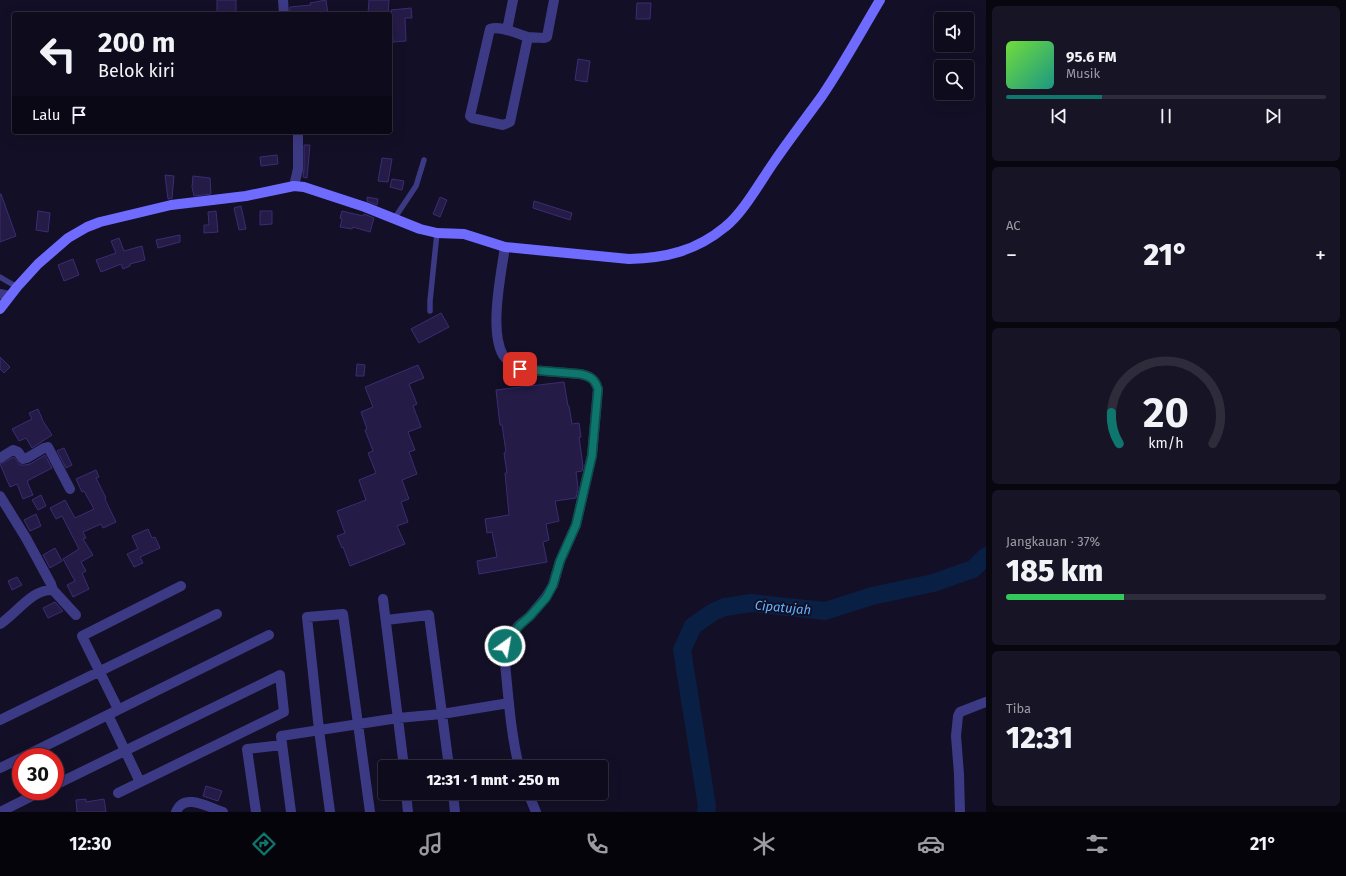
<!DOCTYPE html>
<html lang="id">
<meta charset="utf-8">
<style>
:root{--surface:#0e0b1c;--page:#171425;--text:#f1f3f6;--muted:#9b9ba3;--line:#2e2b3b;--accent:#0f766e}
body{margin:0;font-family:"Fira Sans",sans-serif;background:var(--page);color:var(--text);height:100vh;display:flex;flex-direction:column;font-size:15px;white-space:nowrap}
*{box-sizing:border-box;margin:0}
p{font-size:13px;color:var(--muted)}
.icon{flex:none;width:22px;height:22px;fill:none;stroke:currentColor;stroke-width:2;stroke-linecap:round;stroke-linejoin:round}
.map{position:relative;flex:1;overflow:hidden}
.drawer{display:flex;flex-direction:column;gap:6px;padding:6px;background:#08060f;width:360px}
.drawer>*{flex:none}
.guide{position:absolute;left:12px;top:12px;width:380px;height:122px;border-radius:4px;box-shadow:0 4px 16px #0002,0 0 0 1px var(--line);background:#0e0b1c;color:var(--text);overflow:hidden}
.fabs{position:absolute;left:934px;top:12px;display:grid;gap:8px}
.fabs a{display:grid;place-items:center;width:40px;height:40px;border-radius:4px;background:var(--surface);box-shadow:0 4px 16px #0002,0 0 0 1px var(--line);font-size:20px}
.speed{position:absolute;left:12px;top:748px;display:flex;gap:8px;font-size:20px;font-weight:700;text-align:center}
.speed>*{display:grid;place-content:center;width:52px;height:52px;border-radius:50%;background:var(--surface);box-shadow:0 4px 16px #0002,0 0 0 1px var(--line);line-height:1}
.speed .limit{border:6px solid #d22;background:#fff;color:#111}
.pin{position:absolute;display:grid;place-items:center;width:34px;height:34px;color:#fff;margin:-17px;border-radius:8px;box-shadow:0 2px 6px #0006}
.me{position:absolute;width:44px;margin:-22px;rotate:32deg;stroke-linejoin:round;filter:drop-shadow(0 0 3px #0008)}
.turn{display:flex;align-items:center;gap:14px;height:84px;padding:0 20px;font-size:18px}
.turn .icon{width:52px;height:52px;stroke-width:2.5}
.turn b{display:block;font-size:28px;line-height:34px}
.then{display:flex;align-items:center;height:38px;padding:0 20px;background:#0003;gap:8px;font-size:15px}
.big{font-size:30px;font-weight:800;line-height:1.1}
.drawer .widget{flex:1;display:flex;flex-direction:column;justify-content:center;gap:6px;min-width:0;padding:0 14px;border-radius:6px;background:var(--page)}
.drawer .dial{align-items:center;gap:0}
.dial svg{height:104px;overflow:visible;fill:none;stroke:var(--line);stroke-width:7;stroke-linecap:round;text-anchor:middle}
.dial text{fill:var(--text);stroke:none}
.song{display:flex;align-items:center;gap:12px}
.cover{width:48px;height:48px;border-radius:6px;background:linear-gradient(135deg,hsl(100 70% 55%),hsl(170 70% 35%))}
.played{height:4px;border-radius:2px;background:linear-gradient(90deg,var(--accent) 30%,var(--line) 30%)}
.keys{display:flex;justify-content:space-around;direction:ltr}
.heat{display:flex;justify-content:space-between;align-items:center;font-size:22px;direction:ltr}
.charge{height:6px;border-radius:3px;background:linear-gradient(90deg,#34c759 37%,var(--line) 0)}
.trip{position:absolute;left:378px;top:760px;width:230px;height:40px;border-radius:4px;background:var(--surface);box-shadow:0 4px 16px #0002,0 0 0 1px var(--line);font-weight:800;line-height:40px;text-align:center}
.menu{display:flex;height:64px;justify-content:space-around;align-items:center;background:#06040b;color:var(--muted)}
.menu .icon{width:28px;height:28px}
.menu .current{color:var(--accent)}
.menu b{font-size:18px;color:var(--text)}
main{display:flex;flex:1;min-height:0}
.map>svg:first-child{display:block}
</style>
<main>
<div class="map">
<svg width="986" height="812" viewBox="0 0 986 812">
<rect width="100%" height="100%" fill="#130f26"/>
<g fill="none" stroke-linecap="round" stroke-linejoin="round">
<path stroke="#0a1f44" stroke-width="18" d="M 706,812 L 707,806 L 682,650 L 693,626 L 713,612 L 725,607 L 751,603 L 825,611 L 872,596 L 933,583 L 973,569 L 986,556"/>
</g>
<path fill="#241b47" stroke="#3b2d73" d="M 217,0 L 236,0 L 236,14 L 217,14 Z
M 326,0 L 328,14 L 290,14 L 290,7 L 311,5 L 310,3 Z
M 369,0 L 389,0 L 388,14 L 368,14 Z
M 637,3 L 651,3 L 650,19 L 636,19 Z
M 411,8 L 412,18 L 405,18 L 406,41 L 393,42 L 391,10 Z
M 578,59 L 590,61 L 587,82 L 575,80 Z
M 304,145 L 310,145 L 307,178 L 303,177 L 304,169 Z
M 277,155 L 278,164 L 261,166 L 260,157 Z
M 382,158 L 392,159 L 388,182 L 378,181 Z
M 165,175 L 174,176 L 172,198 L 168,199 Z
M 193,176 L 210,178 L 211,194 L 194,196 L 192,187 Z
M 392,179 L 404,181 L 402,190 L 390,187 Z
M 0,194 L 1,194 L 16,236 L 0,242 Z
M 367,197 L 378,199 L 377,205 L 367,201 Z
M 440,197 L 447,200 L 440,217 L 433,214 Z
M 534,201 L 572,213 L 570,220 L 533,208 Z
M 241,206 L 246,229 L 239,230 L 234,208 Z
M 38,211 L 50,213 L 48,232 L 36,230 Z
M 216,211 L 218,232 L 204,233 L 204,225 L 209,225 L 208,212 Z
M 260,211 L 272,211 L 272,224 L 260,225 Z
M 342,211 L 363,216 L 364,214 L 374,218 L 370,232 L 353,227 L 352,229 L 340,227 L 342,219 L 340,218 Z
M 180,235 L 180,242 L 158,248 L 156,240 Z
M 119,238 L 124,251 L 142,246 L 145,260 L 130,264 L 130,266 L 123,269 L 121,264 L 101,272 L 96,260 L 116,253 L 111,241 Z
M 73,259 L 79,275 L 64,281 L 58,265 Z
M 441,313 L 449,327 L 419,343 L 411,329 Z
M 0,357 L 10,367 L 4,373 L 0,369 Z
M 357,364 L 365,365 L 364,376 L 356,376 Z
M 418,365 L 424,378 L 409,384 L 417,404 L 413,406 L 421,427 L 408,432 L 415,450 L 409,452 L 417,474 L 402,480 L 409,499 L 401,502 L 408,522 L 397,526 L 405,544 L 350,566 L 343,547 L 342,548 L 337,536 L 345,533 L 337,511 L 366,500 L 359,480 L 376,473 L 368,453 L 373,451 L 365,430 L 367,429 L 361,412 L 373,407 L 365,387 Z
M 564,382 L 568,406 L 569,406 L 572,424 L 579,423 L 581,437 L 579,437 L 583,466 L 582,471 L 576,472 L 578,488 L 576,498 L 555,501 L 559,521 L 546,524 L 549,540 L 543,542 L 547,562 L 479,574 L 477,561 L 497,557 L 492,532 L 487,533 L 485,519 L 509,515 L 505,473 L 507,473 L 504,453 L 506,452 L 502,425 L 500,425 L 496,390 Z
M 38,409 L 43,421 L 52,435 L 32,448 L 26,438 L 19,441 L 12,429 L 32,419 L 29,413 Z
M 64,448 L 72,465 L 66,468 L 57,451 Z
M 45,455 L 52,468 L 27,481 L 33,495 L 23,499 L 17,484 L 10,487 L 0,464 L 14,457 L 20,465 L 25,465 L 30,464 Z
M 96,470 L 99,477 L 96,478 L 106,498 L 105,499 L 116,522 L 103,528 L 101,524 L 83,532 L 86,538 L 83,539 L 93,555 L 81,562 L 86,571 L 82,573 L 89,589 L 73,597 L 67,585 L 75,581 L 63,559 L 79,549 L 62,516 L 56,519 L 50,508 L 65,500 L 75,518 L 94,509 L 84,491 L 82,492 L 76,479 Z
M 41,495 L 46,506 L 38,510 L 32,500 Z
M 36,514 L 41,526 L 30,531 L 24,520 Z
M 148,529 L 152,538 L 155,537 L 160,548 L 140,557 L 143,563 L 134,567 L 127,554 L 138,549 L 132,536 Z
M 55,548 L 62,561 L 50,568 L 43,555 Z
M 17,577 L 22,585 L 12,590 L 8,581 Z
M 55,602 L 63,611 L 48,618 L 43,608 Z
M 206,786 L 222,791 L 218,801 L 203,796 Z
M 86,799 L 86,802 L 104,799 L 106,812 L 77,812 L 76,800 Z"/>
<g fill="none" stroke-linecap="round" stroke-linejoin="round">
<path stroke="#3d3a85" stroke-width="5.5" d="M 394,219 L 416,186 L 424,160
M 0,277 L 17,287
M 430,311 L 430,301 L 437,233"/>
<path stroke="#3d3a85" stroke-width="10" d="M 283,0 L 284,14
M 507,30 L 513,0
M 528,37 C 517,34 501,25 490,29 L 470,116 L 472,118 L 503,125 L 510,122 L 528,37 L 544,38 L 547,37 L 554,0
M 294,186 L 298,169 L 298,132
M 505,247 C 501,274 489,331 503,355 C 508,362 513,366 520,369 L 580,374 C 590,376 595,379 598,389 L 592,455 L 576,525 L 560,561 L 553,585 L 546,597 L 530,616 L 519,625 L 509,638 L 504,653 C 508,691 510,730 519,767
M 0,294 L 9,296
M 0,458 L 13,450 L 18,452 L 23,459 L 27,458 L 44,448 L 48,447 L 70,489
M 0,496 L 26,538 L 51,584 L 53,590
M 383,599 L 404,767
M 386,620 L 429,615 L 449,767
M 0,624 C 16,614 33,588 53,590 L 76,615
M 118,709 L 82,636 L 181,586
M 108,715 L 140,782
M 0,720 L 217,614
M 23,757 L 269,635
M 0,768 L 21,758
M 55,785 L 280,675 L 284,712 L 118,793
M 406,793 L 408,812
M 453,793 L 455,812
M 528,793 L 536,812
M 0,812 L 42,791
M 176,812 C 184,792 208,807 223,812
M 256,812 L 247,749 L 282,745
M 291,812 L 281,736 L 398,718 L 442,714 L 509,703
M 330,812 L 319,730 L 307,617 L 343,614 L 370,812
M 960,812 L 959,774 L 956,736 L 958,716 L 960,712 L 986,702"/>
<path stroke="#6f6bff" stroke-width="10" d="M 0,309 L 17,287 L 38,264 L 68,238 L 87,227 L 100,222 L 171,205 L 246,196 L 294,186 L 304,187 L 365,207 L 420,229 L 437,233 L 464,234 L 505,247 L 629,259 C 666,258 696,251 725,227 C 743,213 760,182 774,162 C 789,140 806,118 822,96 C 843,65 861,32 880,0"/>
</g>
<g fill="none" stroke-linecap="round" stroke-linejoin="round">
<defs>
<path id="route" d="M 505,646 L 509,638 L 520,625 L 530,616 L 546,598 L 553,585 L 560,561 L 576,525 L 592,456 L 598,389 C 595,379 590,376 580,374 L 520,369"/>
</defs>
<use href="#route" stroke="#0a4d48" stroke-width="10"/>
<use href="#route" stroke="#0f766e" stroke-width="7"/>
</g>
<g text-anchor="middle" stroke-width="4" stroke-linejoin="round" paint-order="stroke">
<g font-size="13" font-style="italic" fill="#62b6ff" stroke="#130f26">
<text transform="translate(783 607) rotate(5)" y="5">Cipatujah</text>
</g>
</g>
</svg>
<div class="fabs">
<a><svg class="icon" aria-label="sound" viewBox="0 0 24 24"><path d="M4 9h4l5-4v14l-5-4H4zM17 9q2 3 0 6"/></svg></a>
<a><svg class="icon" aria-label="search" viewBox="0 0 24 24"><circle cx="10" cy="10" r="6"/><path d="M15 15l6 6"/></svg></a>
</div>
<div class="speed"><div class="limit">30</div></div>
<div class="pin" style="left:520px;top:369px;background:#d93025"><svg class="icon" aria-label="arrive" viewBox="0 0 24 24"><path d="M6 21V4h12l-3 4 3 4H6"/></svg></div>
<svg class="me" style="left:505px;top:646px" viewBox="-20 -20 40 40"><circle r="17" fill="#0f766e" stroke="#fff" stroke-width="3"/><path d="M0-11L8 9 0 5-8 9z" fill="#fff"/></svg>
<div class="trip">12:31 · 1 mnt · 250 m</div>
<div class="guide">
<div class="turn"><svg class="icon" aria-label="left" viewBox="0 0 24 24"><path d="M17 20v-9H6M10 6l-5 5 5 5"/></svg><div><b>200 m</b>Belok kiri</div></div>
<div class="then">Lalu<svg class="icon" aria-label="arrive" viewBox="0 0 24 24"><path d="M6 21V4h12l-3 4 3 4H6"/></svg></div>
</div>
</div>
<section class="drawer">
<div class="widget">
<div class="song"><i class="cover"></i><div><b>95.6 FM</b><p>Musik</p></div></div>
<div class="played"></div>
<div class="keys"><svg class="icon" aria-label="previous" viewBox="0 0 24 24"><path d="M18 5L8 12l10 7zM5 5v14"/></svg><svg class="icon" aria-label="pause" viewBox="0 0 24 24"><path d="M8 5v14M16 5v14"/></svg><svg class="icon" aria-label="next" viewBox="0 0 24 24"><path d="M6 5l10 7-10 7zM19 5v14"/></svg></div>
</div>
<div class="widget"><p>AC</p>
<div class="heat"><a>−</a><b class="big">21°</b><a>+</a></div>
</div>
<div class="widget dial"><svg viewBox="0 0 100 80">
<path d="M14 69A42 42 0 1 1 86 69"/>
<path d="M14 69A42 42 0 0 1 8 45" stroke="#0f766e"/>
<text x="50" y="56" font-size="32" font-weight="700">20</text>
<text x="50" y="72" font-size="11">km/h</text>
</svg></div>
<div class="widget"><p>Jangkauan · 37%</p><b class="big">185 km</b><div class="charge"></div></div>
<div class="widget"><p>Tiba</p><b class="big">12:31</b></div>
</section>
</main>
<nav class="menu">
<b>12:30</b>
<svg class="icon current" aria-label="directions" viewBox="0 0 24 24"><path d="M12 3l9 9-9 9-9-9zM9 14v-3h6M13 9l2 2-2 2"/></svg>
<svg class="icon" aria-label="music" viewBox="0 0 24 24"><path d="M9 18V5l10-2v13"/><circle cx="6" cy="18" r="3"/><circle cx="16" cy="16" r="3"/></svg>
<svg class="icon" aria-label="phone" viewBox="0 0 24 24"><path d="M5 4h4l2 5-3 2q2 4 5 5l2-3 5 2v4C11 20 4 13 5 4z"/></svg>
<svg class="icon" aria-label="climate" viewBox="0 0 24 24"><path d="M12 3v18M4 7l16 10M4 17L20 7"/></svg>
<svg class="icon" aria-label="car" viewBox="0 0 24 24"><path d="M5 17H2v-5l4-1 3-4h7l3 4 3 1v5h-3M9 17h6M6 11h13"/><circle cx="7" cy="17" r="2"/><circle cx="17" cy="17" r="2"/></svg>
<svg class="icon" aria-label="filters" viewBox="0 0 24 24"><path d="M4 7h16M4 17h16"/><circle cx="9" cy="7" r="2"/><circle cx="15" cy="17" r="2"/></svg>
<b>21°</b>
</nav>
